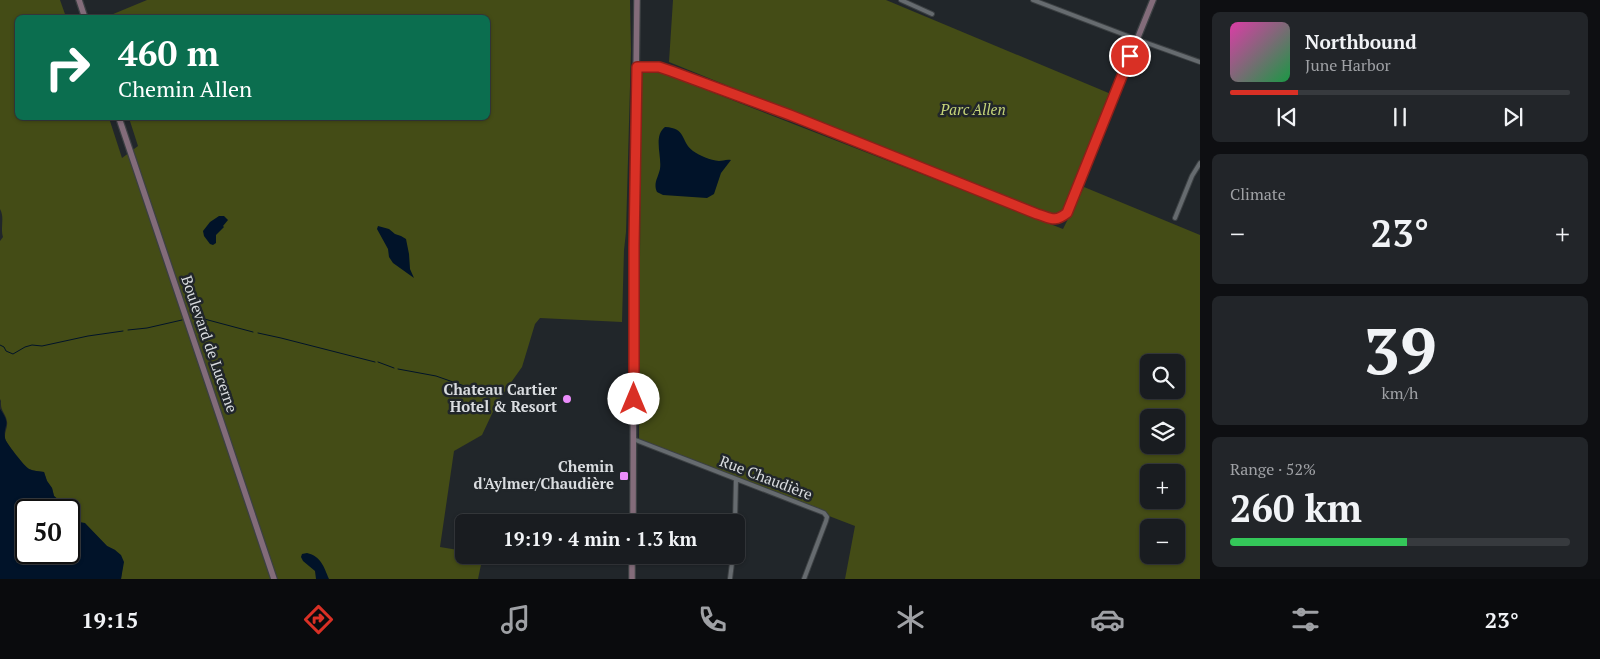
<!DOCTYPE html>
<meta charset="utf-8">
<style>
:root{--surface:#191c20;--page:#222529;--text:#f1f3f6;--muted:#9fa1a5;--line:#373a3e;--accent:#d93025}
body{margin:0;font-family:"PT Serif",serif;background:var(--page);color:var(--text);height:100vh;display:flex;flex-direction:column;font-size:19px;white-space:nowrap}
*{box-sizing:border-box;margin:0}
p{font-size:16px;color:var(--muted)}
.icon{flex:none;width:28px;height:28px;fill:none;stroke:currentColor;stroke-width:2;stroke-linecap:round;stroke-linejoin:round}
.map{position:relative;flex:1;overflow:hidden}
.sheet{display:flex;flex-direction:column;gap:12px;padding:12px;background:#0e0f12;width:400px}
.sheet>*{flex:none}
.hud{position:absolute;left:15px;top:15px;width:475px;height:105px;border-radius:8px;box-shadow:0 1px 4px #0004,0 0 0 1px var(--line);background:#0b6e4f;color:#fff;overflow:hidden}
.fabs{position:absolute;left:1140px;top:354px;display:grid;gap:10px}
.fabs a{display:grid;place-items:center;width:45px;height:45px;border-radius:8px;background:var(--surface);box-shadow:0 1px 4px #0004,0 0 0 1px var(--line);font-size:25px}
.speed{position:absolute;left:15px;top:499px;display:flex;gap:10px;font-size:25px;font-weight:700;text-align:center}
.speed>*{display:grid;place-content:center;width:65px;height:65px;border-radius:50%;background:var(--surface);box-shadow:0 1px 4px #0004,0 0 0 1px var(--line);line-height:1}
.speed .limit{border:2px solid #111;border-radius:8px;background:#fff;color:#111}
.pin{position:absolute;display:grid;place-items:center;width:42px;height:42px;color:#fff;margin:-21px;border:2px solid #fff;border-radius:50%;box-shadow:0 1px 5px #0007}
.me{position:absolute;width:55px;margin:-28px;rotate:0deg;stroke-linejoin:round;filter:drop-shadow(0 0 4px #0008)}
.turn{display:flex;align-items:center;gap:18px;height:105px;padding:0 20px;font-size:22px}
.turn .icon{width:65px;height:65px;stroke-width:2.5}
.turn b{display:block;font-size:35px;line-height:42px}
.big{font-size:38px;font-weight:700;line-height:1.1}
.sheet .tile{flex:1;display:flex;flex-direction:column;justify-content:center;gap:8px;min-width:0;padding:0 18px;border-radius:8px;background:var(--page)}
.sheet .dial{align-items:center;gap:0}
.dial b{font-size:65px;line-height:1}
.song{display:flex;align-items:center;gap:15px}
.cover{width:60px;height:60px;border-radius:8px;background:linear-gradient(135deg,hsl(320 70% 55%),hsl(140 70% 35%))}
.played{height:5px;border-radius:2px;background:linear-gradient(90deg,var(--accent) 20%,var(--line) 20%)}
.keys{display:flex;justify-content:space-around;direction:ltr}
.heat{display:flex;justify-content:space-between;align-items:center;font-size:28px;direction:ltr}
.charge{height:8px;border-radius:4px;background:linear-gradient(90deg,#34c759 52%,var(--line) 0)}
.trip{position:absolute;left:455px;top:514px;width:290px;height:50px;border-radius:8px;background:var(--surface);box-shadow:0 1px 4px #0004,0 0 0 1px var(--line);font-weight:700;line-height:50px;text-align:center}
.tabs{display:flex;height:80px;justify-content:space-around;align-items:center;background:#0a0b0d;color:var(--muted)}
.tabs .icon{width:35px;height:35px}
.tabs .on{color:var(--accent)}
.tabs b{font-size:22px;color:var(--text)}
main{display:flex;flex:1;min-height:0}
.map>svg:first-child{display:block}
</style>
<main>
<div class="map">
<svg width="1200" height="579" viewBox="0 0 1200 579">
<rect width="100%" height="100%" fill="#21262a"/>
<path fill="#444c16" fill-rule="evenodd" d="M 0,0 L 60,0 L 66,17 L 18,18 L 18,118 L 109,118 L 122,158 L 138,146 L 129,118 L 488,118 L 488,18 L 106,17 L 147,0 L 630,0 L 631,50 L 626,232 L 624,250 L 622,322 L 540,318 L 535,324 L 522,367 L 498,401 L 482,435 L 454,451 L 440,547 L 464,551 L 464,555 L 483,555 L 478,579 L 121,579 L 123,562 L 115,550 L 107,546 L 94,533 L 74,521 L 69,510 L 64,509 L 60,501 L 54,496 L 52,488 L 47,481 L 44,472 C 39,471 33,471 29,469 C 25,467 5,442 5,438 C 4,433 8,427 7,422 C 6,413 0,412 1,401 L 0,399 L 0,241 L 3,237 C 0,227 5,218 0,209 Z
M 673,0 L 886,0 L 1111,94 L 1066,207 L 1060,213 L 1050,213 L 896,154 L 669,62 Z
M 650,68 L 1063,229 L 1084,187 L 1200,235 L 1200,579 L 845,579 L 855,526 L 639,443 L 641,71 ZM 1149,362 L 1176,362 L 1176,390 L 1149,390 ZM 1149,418 L 1176,418 L 1176,445 L 1149,445 ZM 1149,472 L 1176,472 L 1176,500 L 1149,500 ZM 1149,528 L 1176,528 L 1176,555 L 1149,555 Z"/>
<path fill="#011329" d="M 665,127 C 687,128 680,141 693,151 C 700,156 710,160 719,161 C 723,161 726,159 731,160 L 721,173 L 714,194 L 707,198 L 663,195 L 657,192 C 653,183 658,178 660,169 C 662,156 653,136 665,127 Z
M 219,216 L 224,216 L 228,220 L 223,226 L 224,227 L 216,235 L 216,243 L 213,245 L 210,244 L 204,236 L 203,231 L 210,222 Z
M 378,226 L 389,229 L 395,234 L 401,236 L 406,239 L 409,254 L 410,269 L 414,278 L 393,263 L 389,257 L 388,249 L 377,229 Z
M 0,409 C 12,426 3,423 5,438 C 5,442 25,467 29,469 C 33,471 39,471 44,472 L 47,481 L 52,488 L 54,496 L 60,501 L 65,510 L 26,510 L 26,552 L 69,552 L 69,512 L 71,514 L 74,521 L 85,523 L 107,546 L 115,550 L 121,555 L 124,562 L 121,579 L 0,579 Z
M 307,553 C 321,556 324,567 329,579 L 316,579 L 315,571 L 303,561 L 301,557 L 302,554 Z"/>
<g fill="none" stroke-linecap="round" stroke-linejoin="round">
<path stroke="#011329" stroke-width="1" d="M 193,316 L 253,332
M 128,330 L 147,328 L 182,320
M 258,333 L 281,338 L 375,362
M 0,345 L 4,347 L 6,351 L 13,354 L 25,347 L 32,345 L 42,346 L 88,336 L 123,331
M 378,362 L 394,368
M 398,369 L 436,376 L 473,389"/>
<defs>
<path id="street" d="M 901,0 L 932,14
M 1033,0 L 1133,38 L 1200,62
M 1175,218 L 1192,176 L 1200,163
M 633,439 L 824,513 L 827,517 L 826,521 L 804,579
M 735,522 L 736,479
M 730,579 L 733,555"/>
<path id="secondary" d="M 79,0 L 85,18
M 637,67 L 659,67 L 671,71 L 954,180 L 1037,214 L 1054,219 L 1059,219 L 1067,213 L 1153,0
M 119,118 L 274,579
M 633,522 L 634,246 L 637,0
M 632,579 L 632,555"/>
</defs>
<use href="#street" stroke="#3c4043" stroke-width="6"/>
<use href="#secondary" stroke="#3c4043" stroke-width="8"/>
<use href="#street" stroke="#666b6f" stroke-width="4"/>
<use href="#secondary" stroke="#836c7a" stroke-width="5.5"/>
</g>
<g fill="none" stroke-linecap="round" stroke-linejoin="round">
<defs>
<path id="route" d="M 634,399 L 634,246 L 637,67 L 659,67 L 671,71 L 790,115 L 1037,214 C 1051,218 1054,223 1067,213 L 1130,56"/>
</defs>
<use href="#route" stroke="#8d1f18" stroke-width="12"/>
<use href="#route" stroke="#d93025" stroke-width="9"/>
</g>
<g fill="#eb8dfb" stroke="#21262a" stroke-width="2">
<circle cx="567" cy="399" r="5"/>
<rect x="619" y="471" width="10" height="10" rx="2.5"/>
</g>
<g text-anchor="middle" stroke-width="5" stroke-linejoin="round" paint-order="stroke">
<g font-size="15" font-style="italic" fill="#c5d479" stroke="#21262a">
<text x="973" y="115">Parc Allen</text>
</g>
<g font-size="15" fill="#d9dcdf" stroke="#21262a">
<text transform="translate(209 344) rotate(71)" y="5">Boulevard de Lucerne</text>
<text transform="translate(766 478) rotate(21)" y="5">Rue Chaudière</text>
</g>
<g font-size="15" font-weight="bold" fill="#d9dcdf" stroke="#21262a" text-anchor="end">
<text x="557" y="395">Chateau Cartier<tspan x="557" dy="17">Hotel &amp; Resort</tspan></text>
<text x="614" y="472">Chemin<tspan x="614" dy="17">d'Aylmer/Chaudière</tspan></text>
</g>
</g>
</svg>
<div class="fabs">
<a><svg class="icon" aria-label="search" viewBox="0 0 24 24"><circle cx="10" cy="10" r="6"/><path d="M15 15l6 6"/></svg></a>
<a><svg class="icon" aria-label="layers" viewBox="0 0 24 24"><path d="M12 4l9 5-9 5-9-5zM3 14l9 5 9-5"/></svg></a>
<a>+</a>
<a>−</a>
</div>
<div class="speed"><div class="limit">50</div></div>
<div class="pin" style="left:1130px;top:56px;background:#d93025"><svg class="icon" aria-label="arrive" viewBox="0 0 24 24"><path d="M6 21V4h12l-3 4 3 4H6"/></svg></div>
<svg class="me" style="left:634px;top:399px" viewBox="-20 -20 40 40"><circle r="19" fill="#fff"/><path d="M0-13L10 11 0 6-10 11z" fill="#d93025"/></svg>
<div class="trip">19:19 · 4 min · 1.3 km</div>
<div class="hud">
<div class="turn"><svg class="icon" aria-label="right" viewBox="0 0 24 24"><path d="M7 20v-9h11M14 6l5 5-5 5"/></svg><div><b>460 m</b>Chemin Allen</div></div>
</div>
</div>
<section class="sheet">
<div class="tile">
<div class="song"><i class="cover"></i><div><b>Northbound</b><p>June Harbor</p></div></div>
<div class="played"></div>
<div class="keys"><svg class="icon" aria-label="previous" viewBox="0 0 24 24"><path d="M18 5L8 12l10 7zM5 5v14"/></svg><svg class="icon" aria-label="pause" viewBox="0 0 24 24"><path d="M8 5v14M16 5v14"/></svg><svg class="icon" aria-label="next" viewBox="0 0 24 24"><path d="M6 5l10 7-10 7zM19 5v14"/></svg></div>
</div>
<div class="tile"><p>Climate</p>
<div class="heat"><a>−</a><b class="big">23°</b><a>+</a></div>
</div>
<div class="tile dial"><b>39</b><p>km/h</p></div>
<div class="tile"><p>Range · 52%</p><b class="big">260 km</b><div class="charge"></div></div>
</section>
</main>
<nav class="tabs">
<b>19:15</b>
<svg class="icon on" aria-label="directions" viewBox="0 0 24 24"><path d="M12 3l9 9-9 9-9-9zM9 14v-3h6M13 9l2 2-2 2"/></svg>
<svg class="icon" aria-label="music" viewBox="0 0 24 24"><path d="M9 18V5l10-2v13"/><circle cx="6" cy="18" r="3"/><circle cx="16" cy="16" r="3"/></svg>
<svg class="icon" aria-label="phone" viewBox="0 0 24 24"><path d="M5 4h4l2 5-3 2q2 4 5 5l2-3 5 2v4C11 20 4 13 5 4z"/></svg>
<svg class="icon" aria-label="climate" viewBox="0 0 24 24"><path d="M12 3v18M4 7l16 10M4 17L20 7"/></svg>
<svg class="icon" aria-label="car" viewBox="0 0 24 24"><path d="M5 17H2v-5l4-1 3-4h7l3 4 3 1v5h-3M9 17h6M6 11h13"/><circle cx="7" cy="17" r="2"/><circle cx="17" cy="17" r="2"/></svg>
<svg class="icon" aria-label="filters" viewBox="0 0 24 24"><path d="M4 7h16M4 17h16"/><circle cx="9" cy="7" r="2"/><circle cx="15" cy="17" r="2"/></svg>
<b>23°</b>
</nav>
